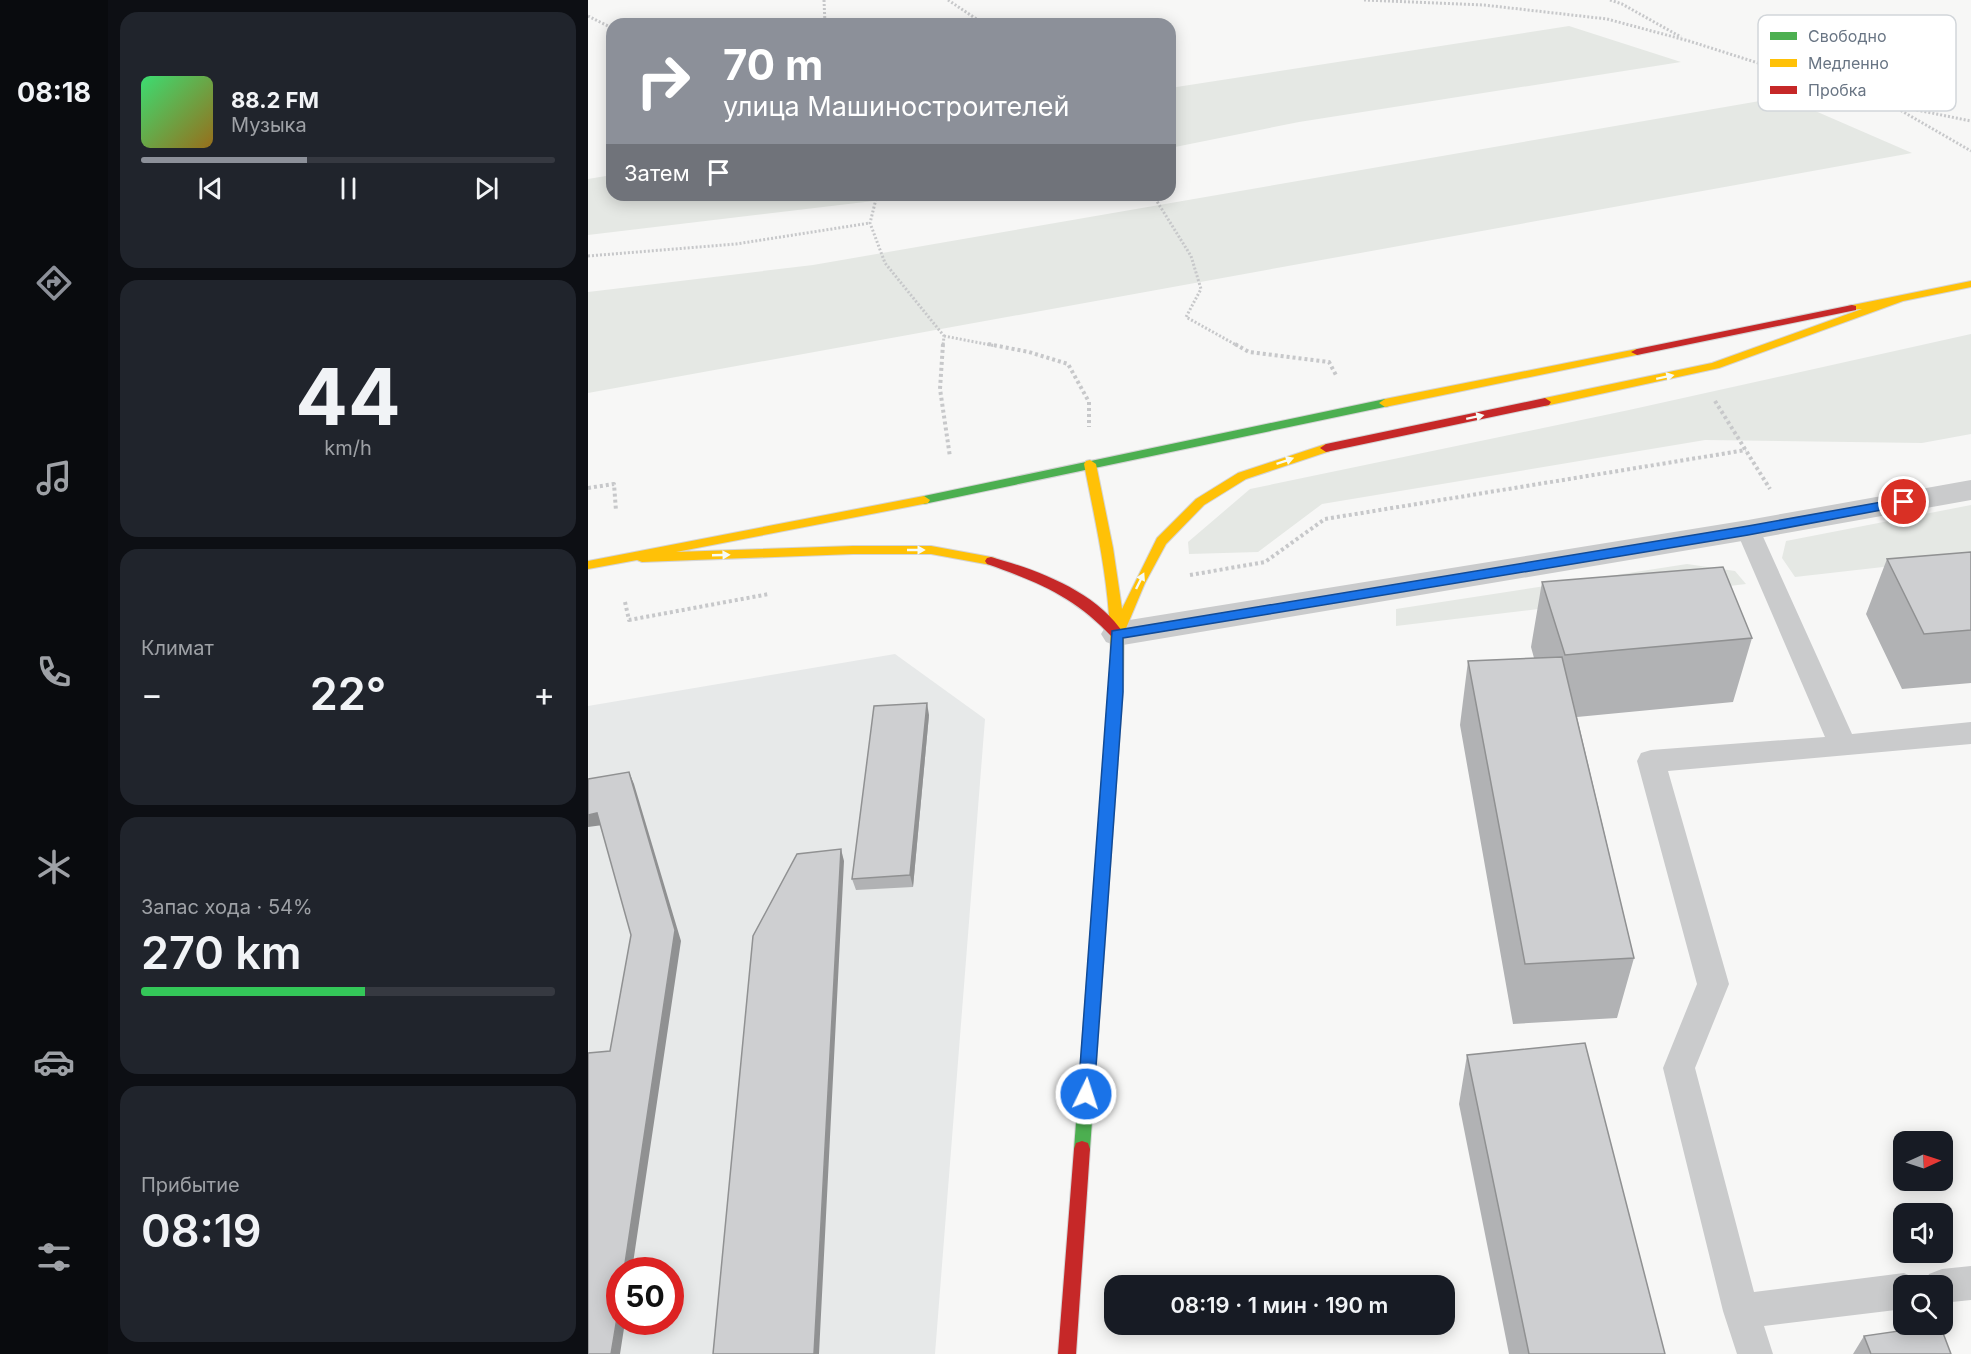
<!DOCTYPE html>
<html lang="ru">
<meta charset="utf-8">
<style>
:root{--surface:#171b24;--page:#20242c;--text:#f1f3f6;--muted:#9ea1a6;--line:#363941;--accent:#8c9099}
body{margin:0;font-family:Inter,sans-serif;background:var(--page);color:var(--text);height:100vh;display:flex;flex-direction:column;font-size:22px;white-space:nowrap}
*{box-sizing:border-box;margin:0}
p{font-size:20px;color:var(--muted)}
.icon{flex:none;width:33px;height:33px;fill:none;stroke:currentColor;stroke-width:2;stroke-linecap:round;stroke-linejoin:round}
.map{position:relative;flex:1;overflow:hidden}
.drawer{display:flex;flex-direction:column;gap:12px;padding:12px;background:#0d0f14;width:480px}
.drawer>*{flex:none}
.guide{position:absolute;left:18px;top:18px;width:570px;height:183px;border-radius:18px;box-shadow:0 3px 15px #0003;background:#8c9099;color:#fff;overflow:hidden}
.needle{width:39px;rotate:87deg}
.controls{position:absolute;left:1305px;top:1131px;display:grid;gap:12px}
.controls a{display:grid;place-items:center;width:60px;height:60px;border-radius:12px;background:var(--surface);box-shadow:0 3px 15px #0003;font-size:30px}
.speed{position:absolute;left:18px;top:1257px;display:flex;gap:12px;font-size:30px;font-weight:700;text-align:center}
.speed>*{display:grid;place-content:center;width:78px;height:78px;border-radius:50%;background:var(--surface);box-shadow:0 3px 15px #0003;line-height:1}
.speed .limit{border:9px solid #d22;background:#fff;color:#111}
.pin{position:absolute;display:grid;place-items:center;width:51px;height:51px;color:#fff;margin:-26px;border:3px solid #fff;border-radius:50%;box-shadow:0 2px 6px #0007}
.me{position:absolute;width:66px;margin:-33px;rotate:4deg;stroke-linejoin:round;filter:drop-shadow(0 0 4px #0008)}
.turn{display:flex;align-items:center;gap:21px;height:126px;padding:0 18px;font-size:27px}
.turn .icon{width:78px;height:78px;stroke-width:2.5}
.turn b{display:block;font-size:42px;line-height:51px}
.then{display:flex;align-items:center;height:57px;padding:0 18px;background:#0003;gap:12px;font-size:22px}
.big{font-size:45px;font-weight:600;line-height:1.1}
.drawer .card{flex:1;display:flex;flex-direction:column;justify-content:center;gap:9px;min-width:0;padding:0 21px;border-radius:18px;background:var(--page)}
.drawer .dial{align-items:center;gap:0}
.dial b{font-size:78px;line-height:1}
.song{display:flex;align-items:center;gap:18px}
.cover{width:72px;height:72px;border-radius:9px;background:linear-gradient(135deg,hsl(140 70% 55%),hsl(40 70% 35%))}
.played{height:6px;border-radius:3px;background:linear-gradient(90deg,var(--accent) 40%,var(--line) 40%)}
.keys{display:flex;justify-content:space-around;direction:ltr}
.heat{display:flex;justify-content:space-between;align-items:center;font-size:33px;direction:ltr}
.charge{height:9px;border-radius:4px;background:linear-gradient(90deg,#34c759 54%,var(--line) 0)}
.trip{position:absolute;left:516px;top:1275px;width:351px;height:60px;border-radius:18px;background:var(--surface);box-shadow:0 3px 15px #0003;font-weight:600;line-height:60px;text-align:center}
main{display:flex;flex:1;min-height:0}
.dock{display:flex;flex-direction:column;width:108px;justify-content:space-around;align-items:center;background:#090b0e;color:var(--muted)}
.dock .icon{width:42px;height:42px}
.dock .current{color:var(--accent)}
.dock b{font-size:27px;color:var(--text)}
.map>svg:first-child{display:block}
</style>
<main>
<nav class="dock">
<b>08:18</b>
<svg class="icon current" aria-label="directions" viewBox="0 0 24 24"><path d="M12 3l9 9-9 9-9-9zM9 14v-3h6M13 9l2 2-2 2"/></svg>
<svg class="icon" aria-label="music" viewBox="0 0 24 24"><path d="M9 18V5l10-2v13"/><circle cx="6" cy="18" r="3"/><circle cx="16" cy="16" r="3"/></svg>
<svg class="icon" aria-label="phone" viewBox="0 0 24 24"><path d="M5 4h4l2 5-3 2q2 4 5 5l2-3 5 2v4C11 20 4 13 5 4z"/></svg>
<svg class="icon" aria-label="climate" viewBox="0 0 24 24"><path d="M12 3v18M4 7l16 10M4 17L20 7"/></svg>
<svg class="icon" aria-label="car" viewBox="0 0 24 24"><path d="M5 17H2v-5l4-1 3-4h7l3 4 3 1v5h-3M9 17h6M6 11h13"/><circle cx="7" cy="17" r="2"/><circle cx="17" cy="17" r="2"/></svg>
<svg class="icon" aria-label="filters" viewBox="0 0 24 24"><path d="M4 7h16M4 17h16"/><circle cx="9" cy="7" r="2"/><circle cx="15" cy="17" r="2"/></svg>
</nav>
<section class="drawer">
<div class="card">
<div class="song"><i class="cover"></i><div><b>88.2 FM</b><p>Музыка</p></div></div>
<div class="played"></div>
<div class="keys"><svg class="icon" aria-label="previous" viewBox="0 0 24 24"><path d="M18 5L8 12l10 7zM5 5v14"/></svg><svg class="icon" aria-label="pause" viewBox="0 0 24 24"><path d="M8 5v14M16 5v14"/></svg><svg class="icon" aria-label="next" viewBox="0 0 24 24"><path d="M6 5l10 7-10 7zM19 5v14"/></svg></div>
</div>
<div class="card dial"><b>44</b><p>km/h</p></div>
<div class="card"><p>Климат</p>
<div class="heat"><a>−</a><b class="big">22°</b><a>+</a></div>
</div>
<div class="card"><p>Запас хода · 54%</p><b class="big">270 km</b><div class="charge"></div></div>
<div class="card"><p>Прибытие</p><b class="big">08:19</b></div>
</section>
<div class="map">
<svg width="1383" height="1354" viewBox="0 0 1383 1354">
<rect width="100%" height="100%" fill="#f7f7f6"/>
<path fill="#e7e9e9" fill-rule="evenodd" d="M 307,654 L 397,719 L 347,1354 L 0,1354 L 0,706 ZM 32,1270 L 82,1270 L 82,1322 L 32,1322 Z"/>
<path fill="#e5e8e4" d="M 981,26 L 1093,62 L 711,122 L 582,148 L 582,88 Z
M 1195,97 L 1324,153 L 0,393 L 0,292 L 225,265 Z
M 24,175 L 24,195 L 336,195 L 0,235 L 0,179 Z
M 1383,334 L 1383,434 L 1334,443 L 1117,440 L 734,504 L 670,552 L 601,554 L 600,542 L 662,489 L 1041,410 Z
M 1383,505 L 1383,557 L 1207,577 L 1194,558 L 1198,541 Z
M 1099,564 L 1147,571 L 1158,584 L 808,626 L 808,609 Z"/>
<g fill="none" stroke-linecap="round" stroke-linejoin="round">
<defs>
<path id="fast" d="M 797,399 L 801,400 L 803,403 L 801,406 L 336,504 L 330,500 L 336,496 Z
M 521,779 L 526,781 L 528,785 L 502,1149 L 500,1155 L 494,1157 L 488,1155 L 486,1149 L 514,785 L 516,781 Z"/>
<path id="slow" d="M 1383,281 L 1383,287 L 1315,301 L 1131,368 L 957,406 L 951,402 L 957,398 L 1124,363 L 1274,309 L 1260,310 L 1260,306 Z
M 1049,349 L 1055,352 L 1053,354 L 797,407 L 791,403 L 797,399 Z
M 738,444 L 742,445 L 744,448 L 742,451 L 658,479 L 616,505 L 578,544 L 557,583 L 536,633 L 535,690 L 528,785 L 526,789 L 516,789 L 514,785 C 518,735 525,684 522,633 C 520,576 507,520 496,464 L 498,461 L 502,460 L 508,464 L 525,548 L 534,609 L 569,538 L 608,499 L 650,473 Z
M 336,496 L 342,500 L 340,503 L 88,552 L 265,546 L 343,546 L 403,557 L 407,558 L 409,561 L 407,564 L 403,565 L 343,554 L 265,554 L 54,562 L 49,560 L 0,569 L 0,561 Z"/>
<path id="jam" d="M 1264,305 L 1268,306 L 1268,310 L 1049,355 L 1043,352 L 1049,349 Z
M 957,398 L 963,402 L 961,405 L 738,452 L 732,448 L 738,444 Z
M 403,557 C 449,570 508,591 536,634 L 534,637 L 524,637 C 487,597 450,582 399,564 L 397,561 L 399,558 Z
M 494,1141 L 500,1143 L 502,1149 L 488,1354 L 470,1354 L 486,1149 L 488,1143 Z"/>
</defs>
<use href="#fast" stroke="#d4d4d5" stroke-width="2"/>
<use href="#slow" stroke="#d4d4d5" stroke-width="2"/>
<use href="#jam" stroke="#d4d4d5" stroke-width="2"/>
<path stroke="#c7c8ca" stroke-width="3" stroke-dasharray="2 2" stroke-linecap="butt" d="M 236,0 L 237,24
M 360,0 L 396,24
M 776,0 L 896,5 L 1019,19 L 1101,41 L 1305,106 L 1383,151
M 1022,0 L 1034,4 L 1093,37
M 0,16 L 24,28
M 1309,106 L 1383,121
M 289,195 L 282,223 L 297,263 L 356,336 L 355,346
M 565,195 L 603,256 L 613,289 L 598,317 L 650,346
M 0,256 L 148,244 L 282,223
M 356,336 L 408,346"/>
<path stroke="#c7c8ca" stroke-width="4" stroke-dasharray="3 3" stroke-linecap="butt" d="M 355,344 L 352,389 L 362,457
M 400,344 L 441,352 L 480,364 L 501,402 L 501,427
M 647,344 L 661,352 L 741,362 L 749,377
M 1127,401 L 1182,489
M 0,488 L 26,484 L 28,511
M 602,575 L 677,562 L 737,519 L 1158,450
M 37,602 L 41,620 L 181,594"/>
<path fill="#cacbcc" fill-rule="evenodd" d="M 1160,521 L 1169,524 L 1172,530 L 1264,734 L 1383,722 L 1383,744 L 1080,771 L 1141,984 L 1107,1068 L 1166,1292 L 1316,1273 L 1329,1279 L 1332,1286 L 1316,1286 L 1316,1309 L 1176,1326 L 1185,1354 L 1149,1354 L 1135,1311 L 1075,1068 L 1109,984 L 1049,761 L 1053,753 L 1063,750 L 1237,737 L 1148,530 L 1151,524 Z
M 1383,1266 L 1383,1300 L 1354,1303 L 1354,1286 L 1336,1286 L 1341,1274 L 1354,1269 Z"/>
<path fill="#cacbcc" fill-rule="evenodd" d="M 1383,480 L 1383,500 L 1160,540 L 529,646 L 518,642 L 513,634 L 518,626 L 529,622 L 1160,520 Z"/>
<use href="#fast" fill="#4caf50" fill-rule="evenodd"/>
<use href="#slow" fill="#ffc107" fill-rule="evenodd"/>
<use href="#jam" fill="#c62828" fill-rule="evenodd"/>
</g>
<path fill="#b1b2b4" d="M 1383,552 L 1383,683 L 1314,689 L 1278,614 L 1299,559 Z
M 954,582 L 1164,638 L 1145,702 L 989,717 L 1046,958 L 1029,1018 L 925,1024 L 872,725 L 880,661 L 946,658 L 943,647 Z
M 341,715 L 325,887 L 268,890 L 264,879 Z
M 879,1055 L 1077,1354 L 921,1354 L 871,1104 Z
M 1276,1336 L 1363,1354 L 1265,1354 Z"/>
<path fill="#909192" d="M 339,703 L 341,715 L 325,887 L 322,875 Z
M 41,772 L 46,784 L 93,941 L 44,1270 L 36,1270 L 87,930 Z
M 9,813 L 15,825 L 0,827 L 0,815 Z
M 253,849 L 256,861 L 231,1354 L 226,1354 Z
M 32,1300 L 32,1322 L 37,1322 L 32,1354 L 23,1354 Z"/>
<path fill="#cecfd1" stroke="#909192" stroke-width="1.5" d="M 1383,552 L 1383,630 L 1336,634 L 1299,559 Z
M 1135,567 L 1164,638 L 977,655 L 954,582 Z
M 974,657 L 1046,958 L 937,964 L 880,661 Z
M 339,703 L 322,875 L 264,879 L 286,706 Z
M 41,772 L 87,930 L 36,1270 L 32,1270 L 32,1300 L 23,1354 L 0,1354 L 0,1053 L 22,1051 L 43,935 L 9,813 L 0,815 L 0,779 Z
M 253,849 L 226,1354 L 125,1354 L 165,936 L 209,854 Z
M 997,1043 L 1077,1354 L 941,1354 L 879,1055 Z
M 1352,1325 L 1363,1354 L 1283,1354 L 1276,1336 Z"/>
<defs><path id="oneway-solid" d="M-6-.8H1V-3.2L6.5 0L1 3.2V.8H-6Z" transform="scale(1.5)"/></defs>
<g fill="#f6fbf6">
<use href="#oneway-solid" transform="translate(1077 377) rotate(-12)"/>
<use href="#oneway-solid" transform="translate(887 417) rotate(-12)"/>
<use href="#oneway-solid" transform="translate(697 461) rotate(-19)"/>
<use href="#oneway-solid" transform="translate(328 550)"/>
<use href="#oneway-solid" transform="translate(133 555) rotate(-2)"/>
<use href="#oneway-solid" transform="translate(552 581) rotate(-64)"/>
</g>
<path fill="#1a73e8" stroke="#114b97" stroke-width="1.5" d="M 1316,498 L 1320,499 L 1322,502 L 1320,505 L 1160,535 L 535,638 L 535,692 L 506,1094 L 504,1099 L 498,1102 L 492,1099 L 490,1094 L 524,631 L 1160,526 Z"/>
<rect x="1170" y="15" width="198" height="96" rx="9" fill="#fff" stroke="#d2d6da" stroke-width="1.5"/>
<rect x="1182" y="32" width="27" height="8" fill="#4caf50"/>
<rect x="1182" y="59" width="27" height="8" fill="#ffc107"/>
<rect x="1182" y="86" width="27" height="8" fill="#c62828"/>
<g font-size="16" fill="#697584">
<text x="1220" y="42">Свободно</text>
<text x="1220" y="69">Медленно</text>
<text x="1220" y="96">Пробка</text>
</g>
</svg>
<div class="controls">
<a><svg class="needle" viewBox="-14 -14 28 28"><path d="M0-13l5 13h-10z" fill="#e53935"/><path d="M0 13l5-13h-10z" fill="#9ea1a6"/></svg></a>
<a><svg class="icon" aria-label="sound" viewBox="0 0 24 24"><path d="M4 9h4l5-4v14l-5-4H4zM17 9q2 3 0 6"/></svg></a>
<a><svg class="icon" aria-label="search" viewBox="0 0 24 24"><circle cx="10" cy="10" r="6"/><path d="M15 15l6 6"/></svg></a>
</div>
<div class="speed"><div class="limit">50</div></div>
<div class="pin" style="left:1316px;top:502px;background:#d93025"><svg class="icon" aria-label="arrive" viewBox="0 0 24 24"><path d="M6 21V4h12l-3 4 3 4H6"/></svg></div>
<svg class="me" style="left:498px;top:1094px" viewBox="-20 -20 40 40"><circle r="17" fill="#1a73e8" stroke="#fff" stroke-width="3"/><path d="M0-11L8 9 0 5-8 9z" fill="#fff"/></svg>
<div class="trip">08:19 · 1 мин · 190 m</div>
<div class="guide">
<div class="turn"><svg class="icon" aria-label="right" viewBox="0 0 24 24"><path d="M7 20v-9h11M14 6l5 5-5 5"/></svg><div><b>70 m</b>улица Машиностроителей</div></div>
<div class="then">Затем<svg class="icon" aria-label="arrive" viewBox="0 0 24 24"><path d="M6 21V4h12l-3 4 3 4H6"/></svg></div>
</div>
</div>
</main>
